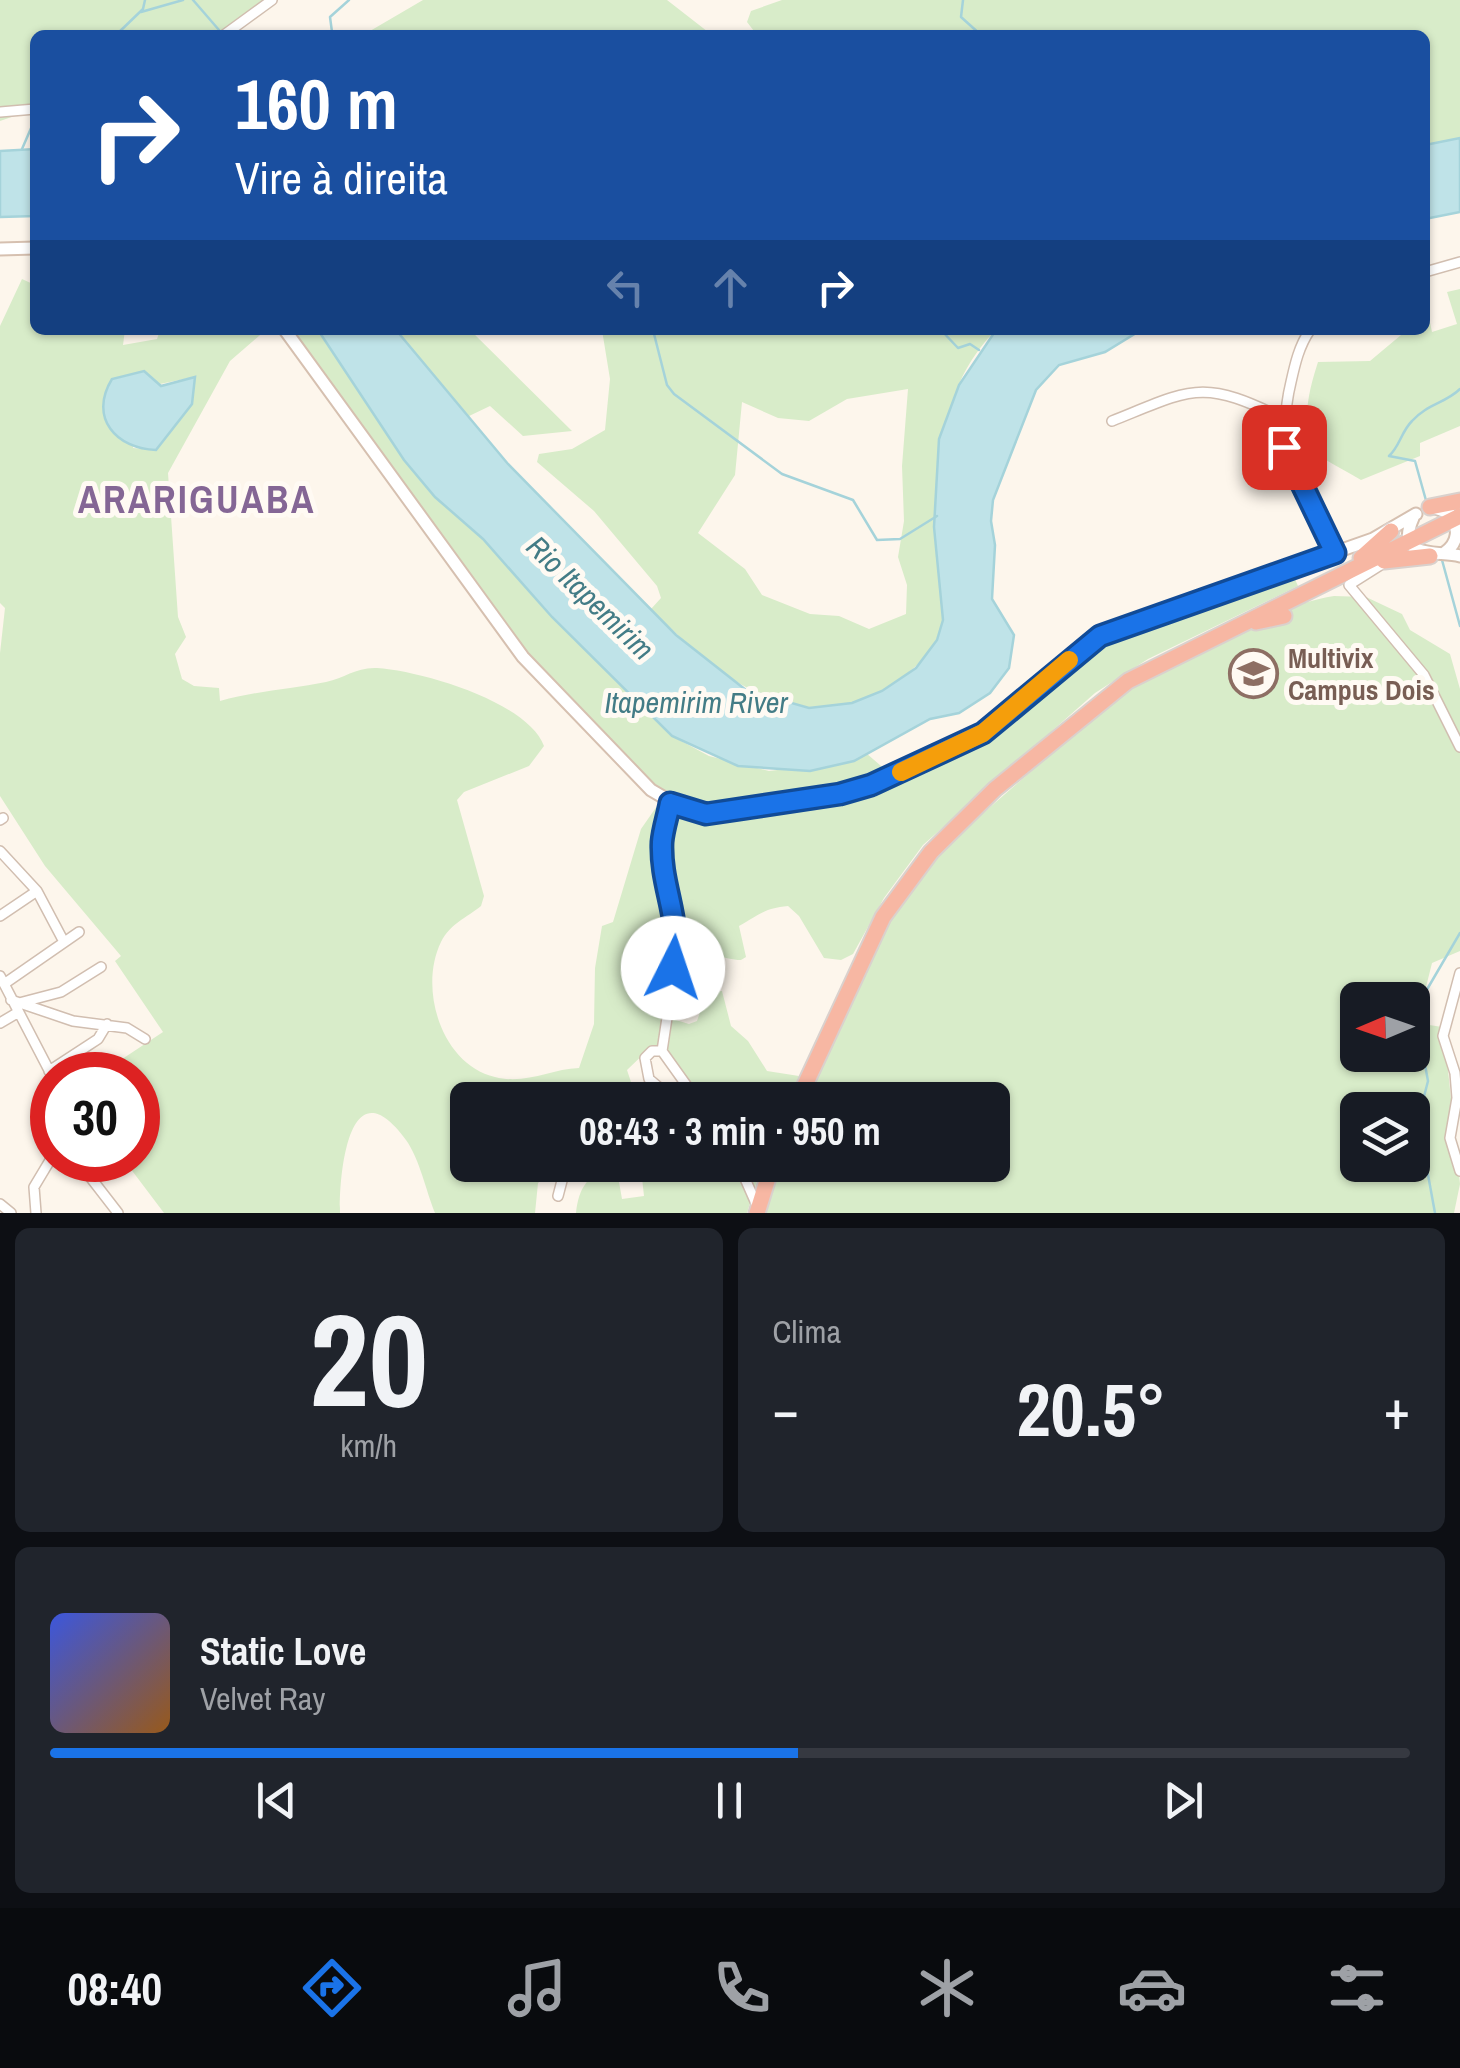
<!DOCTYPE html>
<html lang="pt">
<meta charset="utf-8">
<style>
:root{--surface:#171b24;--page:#20242c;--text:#f1f3f6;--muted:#9ea1a6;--line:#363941;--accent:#1a73e8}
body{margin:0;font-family:"Archivo Narrow",sans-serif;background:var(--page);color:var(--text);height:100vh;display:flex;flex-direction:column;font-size:38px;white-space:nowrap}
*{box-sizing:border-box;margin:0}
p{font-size:32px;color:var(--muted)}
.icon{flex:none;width:55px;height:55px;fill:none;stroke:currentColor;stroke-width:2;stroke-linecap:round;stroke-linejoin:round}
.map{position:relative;height:1213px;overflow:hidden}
.side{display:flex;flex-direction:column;gap:15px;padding:15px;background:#0d0f14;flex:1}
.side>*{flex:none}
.top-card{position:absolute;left:30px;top:30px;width:1400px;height:305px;border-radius:15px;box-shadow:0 2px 8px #0004;background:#1a4fa0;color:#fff;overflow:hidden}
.needle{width:65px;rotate:268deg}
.fabs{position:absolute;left:1340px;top:982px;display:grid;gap:20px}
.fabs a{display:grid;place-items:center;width:90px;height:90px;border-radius:15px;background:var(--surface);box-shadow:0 2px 8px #0004;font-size:50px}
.speed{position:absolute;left:30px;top:1052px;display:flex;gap:20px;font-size:50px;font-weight:700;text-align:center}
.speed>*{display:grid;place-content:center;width:130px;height:130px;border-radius:50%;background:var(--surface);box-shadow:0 2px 8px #0004;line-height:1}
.speed .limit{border:15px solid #d22;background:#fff;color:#111}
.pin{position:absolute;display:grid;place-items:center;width:85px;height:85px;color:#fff;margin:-42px;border-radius:20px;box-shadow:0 5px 15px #0006}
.me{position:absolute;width:110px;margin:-55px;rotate:4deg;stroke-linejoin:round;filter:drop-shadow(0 0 8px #0008)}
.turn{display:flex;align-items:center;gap:35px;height:210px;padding:0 40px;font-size:45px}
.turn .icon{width:130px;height:130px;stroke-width:2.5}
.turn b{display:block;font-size:70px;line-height:85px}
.lanes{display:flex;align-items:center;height:95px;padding:0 40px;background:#0003;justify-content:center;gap:50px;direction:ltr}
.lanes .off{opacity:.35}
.big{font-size:75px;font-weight:700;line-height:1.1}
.side .tile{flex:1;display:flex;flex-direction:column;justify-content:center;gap:15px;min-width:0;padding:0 35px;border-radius:15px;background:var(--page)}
.side .dial{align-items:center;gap:0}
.dial b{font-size:130px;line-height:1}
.song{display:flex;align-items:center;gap:30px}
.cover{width:120px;height:120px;border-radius:15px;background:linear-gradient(135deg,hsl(230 70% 55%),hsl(30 70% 35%))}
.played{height:10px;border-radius:5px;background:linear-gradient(90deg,var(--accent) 55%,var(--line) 55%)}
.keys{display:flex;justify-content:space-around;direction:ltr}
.heat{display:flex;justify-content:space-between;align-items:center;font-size:55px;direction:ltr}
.side .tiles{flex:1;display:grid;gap:15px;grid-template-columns:1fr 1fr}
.tile:last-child{grid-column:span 2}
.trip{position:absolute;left:450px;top:1082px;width:560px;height:100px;border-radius:15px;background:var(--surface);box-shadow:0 2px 8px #0004;font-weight:700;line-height:100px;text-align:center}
.tabs{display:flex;height:160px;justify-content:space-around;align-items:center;background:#090b0e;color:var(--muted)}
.tabs .icon{width:70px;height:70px}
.tabs .on{color:var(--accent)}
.tabs b{font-size:45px;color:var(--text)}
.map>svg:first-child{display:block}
</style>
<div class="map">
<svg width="1460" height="1213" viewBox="0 0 1460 1213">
<rect width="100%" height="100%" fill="#fdf6ec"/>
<path fill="#d8ecc9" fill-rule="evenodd" d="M 0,0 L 276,0 L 231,35 L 35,35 L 35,109 L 0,121 Z
M 423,0 L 667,0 L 712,35 L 374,35 L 370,31 Z
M 782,0 L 1460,0 L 1460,138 L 1425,145 L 1425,35 L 757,35 L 747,22 L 751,11 Z
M 22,279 L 35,285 L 35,330 L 125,330 L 123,345 L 157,339 L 160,330 L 266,330 L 230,361 L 168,473 L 178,617 L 186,637 L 175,654 L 182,679 L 194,686 L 219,688 L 220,701 C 255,691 291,689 326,682 C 345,678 356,667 377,668 C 422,671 528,702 544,746 L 529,766 L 464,792 L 457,800 L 484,896 L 481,906 C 466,918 450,924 441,942 C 418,989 442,1065 495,1077 C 526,1085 550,1069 579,1068 L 594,1024 L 595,968 L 602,926 L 613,922 L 641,829 L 657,806 L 680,818 L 707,820 L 898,780 L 989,733 L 1100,640 L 1294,577 L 1298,586 L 1148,659 L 1095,693 L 923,845 L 884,898 L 853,954 L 841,960 L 824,958 L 799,916 L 788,906 C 764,908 757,916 739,926 L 746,957 L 741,960 C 729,960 720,954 708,958 C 685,964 667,999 676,1020 L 689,1024 L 697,1021 L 707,992 L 722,991 L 731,1026 L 748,1041 L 767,1071 L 799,1076 L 788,1100 L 694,1100 L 652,1046 L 627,1070 L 637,1100 L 468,1100 L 468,1165 L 557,1165 L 538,1183 L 535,1213 L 435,1213 C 426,1191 420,1160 406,1140 C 349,1062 339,1174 340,1213 L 164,1213 L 124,1160 L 138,1160 L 138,1075 L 98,1075 L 163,1032 L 115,961 L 121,956 L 45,866 L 0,796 L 0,653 L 5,608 L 0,603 L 0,326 ZM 150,375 L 155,385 L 194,377 L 192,404 L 156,450 L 133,448 Z
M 1460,289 L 1460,426 L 1420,443 L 1420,456 L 1361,480 C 1350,473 1337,467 1326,460 C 1295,439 1309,390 1318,362 L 1370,361 L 1407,330 L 1425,330 L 1428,313 L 1432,332 L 1457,324 L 1447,292 Z
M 285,330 L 318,330 L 404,460 L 435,497 L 483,539 L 672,736 L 709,756 L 769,771 L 854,761 L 866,753 L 888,772 L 705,810 L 669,802 L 528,656 Z
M 396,330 L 470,330 L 572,431 L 523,436 L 490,406 L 467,417 Z
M 602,330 L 996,330 C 982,343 965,368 958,387 C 948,417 935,497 934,529 C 934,560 949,597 941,627 C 934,652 915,669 894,683 C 798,747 717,675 651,609 L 661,598 L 657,586 L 594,511 L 537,462 L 539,454 L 572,449 L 605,430 L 610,379 ZM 908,389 L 902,466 L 904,521 L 898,557 L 907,585 L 906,614 L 869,629 L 839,616 L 810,614 L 762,595 L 745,569 L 698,533 L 735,475 L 742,402 L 778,418 L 809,421 L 847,399 Z
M 1334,596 L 1366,597 L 1402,614 L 1410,630 L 1450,654 L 1460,689 L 1460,951 L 1432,963 L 1417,1023 L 1442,1027 L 1445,1042 L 1460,1184 L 1454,1213 L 762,1213 L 778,1165 L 992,1165 L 992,1100 L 804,1100 L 882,933 L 934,856 L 1120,694 C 1176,658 1270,606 1334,596 ZM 1358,1000 L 1412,1000 L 1412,1055 L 1358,1055 ZM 1358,1110 L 1412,1110 L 1412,1165 L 1358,1165 Z
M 608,1165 L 616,1165 L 622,1199 L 644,1196 L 642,1178 L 706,1165 L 762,1165 L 747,1213 L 576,1213 C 579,1187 587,1178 608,1165 Z"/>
<path fill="#bfe3e8" stroke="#a5d3da" stroke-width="2.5" d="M 1460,138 L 1460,212 L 1425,219 L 1425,145 Z
M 35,149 L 35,216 L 0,217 L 0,151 Z
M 318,330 L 396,330 L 508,464 L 676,635 L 746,690 L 809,708 L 852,703 L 882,691 L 916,668 L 937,640 L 943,620 L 934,527 L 939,439 L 959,385 L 996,330 L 1141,330 L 1105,352 L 1059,365 L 1036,390 L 993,500 L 991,521 L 995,545 L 992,599 L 1014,635 L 1009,668 L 990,693 L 959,713 L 930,719 L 854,761 L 810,771 L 738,766 L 672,736 L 552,617 L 483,539 L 435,497 L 404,460 Z
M 144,371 L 161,386 L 195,377 L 192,404 L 156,450 C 117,449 88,418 112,379 Z"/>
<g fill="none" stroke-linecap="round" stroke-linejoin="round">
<path stroke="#a5d3da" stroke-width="2.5" d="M 193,0 L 219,30
M 963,0 L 961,17 L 981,35
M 141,12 L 183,0
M 116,35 L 143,9 L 145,0
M 324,35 L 332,32 L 330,17 L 349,0
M 22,149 L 35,119
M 653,330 L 667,385 L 674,394 L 782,474 L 853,500 L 877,540 L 900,539 L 937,516
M 941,330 L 958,348 L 970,344 L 979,350
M 1427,504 L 1415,461 L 1389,456 C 1400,446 1401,432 1412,421 C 1427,404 1446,403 1460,389
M 1442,560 L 1460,626
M 1435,1213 L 1418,1120 L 1428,1081 L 1417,1022 L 1422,998 L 1460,933"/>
<defs>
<path id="street" d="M 224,35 L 272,0
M 0,112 L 35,109
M 1425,272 L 1460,262
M 1310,330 C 1299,346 1295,364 1291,382 C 1273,456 1302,489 1335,553
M 1112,421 C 1192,389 1201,378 1282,418
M 1387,561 L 1349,585 L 1424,675 L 1460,747
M 0,820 L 3,818
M 0,851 L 37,891 L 64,942
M 0,916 L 37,891
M 1460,973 L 1443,1036 L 1455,1073 L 1457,1098 L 1450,1138 L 1460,1171
M 0,976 L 52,1076
M 4,984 L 79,932
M 11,1000 L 73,1021 L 127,1028 L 145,1039
M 19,1003 L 61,992 L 101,967
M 0,1023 L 17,1013
M 662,1051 L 678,945 L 662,842 L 670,803
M 49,1071 L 98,1039 L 107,1024
M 674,1100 L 649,1079 L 645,1058 L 652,1051 L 662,1051 L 697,1100
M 77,1160 L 118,1213
M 739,1165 L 758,1208
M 558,1196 L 564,1173 L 572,1165
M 0,1204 L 11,1213
M 36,1213 L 34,1187 L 52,1157"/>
<path id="secondary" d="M 0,249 L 35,248
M 285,330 L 523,657 L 651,790 L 687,811 L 706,814 L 871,785 L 983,733 L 1100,635 L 1373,539 L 1416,514
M 1433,507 L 1449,513 C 1460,527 1459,543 1444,553
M 1413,518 C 1394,561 1438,550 1460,556"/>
<path id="highway" d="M 1430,507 L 1460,501
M 1361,558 L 1391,531
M 1384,561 L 1430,556
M 1256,622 L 1284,616
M 798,1100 L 883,917 L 931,852 L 995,789 L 1128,681 L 1460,516
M 757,1213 L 772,1165"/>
</defs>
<use href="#street" stroke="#d1beb0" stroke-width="12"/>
<use href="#secondary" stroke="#d6c0b0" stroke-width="15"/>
<use href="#highway" stroke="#dad1cd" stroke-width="19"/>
<use href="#street" stroke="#fff" stroke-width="9"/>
<use href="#secondary" stroke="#fff" stroke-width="11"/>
<use href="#highway" stroke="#f7b7a3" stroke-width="15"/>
</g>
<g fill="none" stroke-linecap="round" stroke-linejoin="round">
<defs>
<path id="route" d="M 673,968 C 683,920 660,888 662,842 C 663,829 668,815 670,803 L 706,814 L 840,794 L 871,785 L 983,733 L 1100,636 L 1335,553 L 1284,447"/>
</defs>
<use href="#route" stroke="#114b97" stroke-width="25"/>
<use href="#route" stroke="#1a73e8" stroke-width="18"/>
<path stroke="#f59e0b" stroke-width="18" d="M 901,772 L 983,733 L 1069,660"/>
</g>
<defs>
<symbol id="university-ring" viewBox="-11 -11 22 22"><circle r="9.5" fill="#fffaf3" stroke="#8d6e63" stroke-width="1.5"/><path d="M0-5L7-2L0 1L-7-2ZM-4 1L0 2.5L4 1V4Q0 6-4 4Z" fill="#8d6e63"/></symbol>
</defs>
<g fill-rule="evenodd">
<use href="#university-ring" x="1226" y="646" width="55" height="55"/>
</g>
<g text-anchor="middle" stroke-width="10" stroke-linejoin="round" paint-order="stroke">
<g font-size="28" font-weight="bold" fill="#785e54" stroke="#fffaf3" text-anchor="start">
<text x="1288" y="668">Multivix<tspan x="1288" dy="32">Campus Dois</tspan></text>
</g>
<g font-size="30" font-style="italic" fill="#437c86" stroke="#fffaf3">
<text transform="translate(590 598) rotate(44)" y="10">Rio Itapemirim</text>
<text x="696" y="713">Itapemirim River</text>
</g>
<g font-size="38" font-weight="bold" letter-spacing="2.5" fill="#846695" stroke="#fffaf3">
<text x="197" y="513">ARARIGUABA</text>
</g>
</g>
</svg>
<div class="fabs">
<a><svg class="needle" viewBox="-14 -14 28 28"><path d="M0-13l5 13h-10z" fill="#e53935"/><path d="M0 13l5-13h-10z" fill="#9ea1a6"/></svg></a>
<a><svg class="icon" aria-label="layers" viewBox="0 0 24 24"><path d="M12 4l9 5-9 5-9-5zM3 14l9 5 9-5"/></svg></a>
</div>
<div class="speed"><div class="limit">30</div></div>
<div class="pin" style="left:1284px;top:447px;background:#d93025"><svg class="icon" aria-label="arrive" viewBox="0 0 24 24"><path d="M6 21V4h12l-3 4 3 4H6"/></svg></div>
<svg class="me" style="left:673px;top:968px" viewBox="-20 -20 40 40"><circle r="19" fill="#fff"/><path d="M0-13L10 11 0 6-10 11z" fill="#1a73e8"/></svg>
<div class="trip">08:43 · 3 min · 950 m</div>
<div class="top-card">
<div class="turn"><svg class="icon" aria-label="right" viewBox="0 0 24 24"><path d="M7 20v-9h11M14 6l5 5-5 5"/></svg><div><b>160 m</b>Vire à direita</div></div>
<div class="lanes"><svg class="icon off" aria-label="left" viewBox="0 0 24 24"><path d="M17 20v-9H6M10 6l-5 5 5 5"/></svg><svg class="icon off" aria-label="ahead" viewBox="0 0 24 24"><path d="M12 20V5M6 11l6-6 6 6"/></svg><svg class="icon" aria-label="right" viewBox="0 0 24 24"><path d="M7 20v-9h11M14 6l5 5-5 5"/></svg></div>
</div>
</div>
<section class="side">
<div class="tiles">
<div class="tile dial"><b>20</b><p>km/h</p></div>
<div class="tile"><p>Clima</p>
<div class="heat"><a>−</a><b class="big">20.5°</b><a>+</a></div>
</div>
<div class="tile">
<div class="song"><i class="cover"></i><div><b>Static Love</b><p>Velvet Ray</p></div></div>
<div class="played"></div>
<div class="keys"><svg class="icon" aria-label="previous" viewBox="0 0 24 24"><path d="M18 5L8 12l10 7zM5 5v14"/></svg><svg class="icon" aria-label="pause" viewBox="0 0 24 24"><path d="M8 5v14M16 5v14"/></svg><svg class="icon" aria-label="next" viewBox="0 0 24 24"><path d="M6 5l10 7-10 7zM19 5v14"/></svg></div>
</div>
</div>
</section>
<nav class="tabs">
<b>08:40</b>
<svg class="icon on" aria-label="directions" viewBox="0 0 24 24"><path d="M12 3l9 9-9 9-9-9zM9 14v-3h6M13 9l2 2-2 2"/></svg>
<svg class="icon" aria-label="music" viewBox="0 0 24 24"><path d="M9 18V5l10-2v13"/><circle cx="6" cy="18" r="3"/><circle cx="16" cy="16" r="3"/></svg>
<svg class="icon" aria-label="phone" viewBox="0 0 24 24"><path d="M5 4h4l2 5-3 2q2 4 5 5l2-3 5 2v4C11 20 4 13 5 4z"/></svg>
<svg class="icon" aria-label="climate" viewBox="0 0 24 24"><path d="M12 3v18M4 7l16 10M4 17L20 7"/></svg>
<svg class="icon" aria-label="car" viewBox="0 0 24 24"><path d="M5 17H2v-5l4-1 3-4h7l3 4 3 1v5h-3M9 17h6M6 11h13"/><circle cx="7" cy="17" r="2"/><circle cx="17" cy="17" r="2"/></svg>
<svg class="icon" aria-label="filters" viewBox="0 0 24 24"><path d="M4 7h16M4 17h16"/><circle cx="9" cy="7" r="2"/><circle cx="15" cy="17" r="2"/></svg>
</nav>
